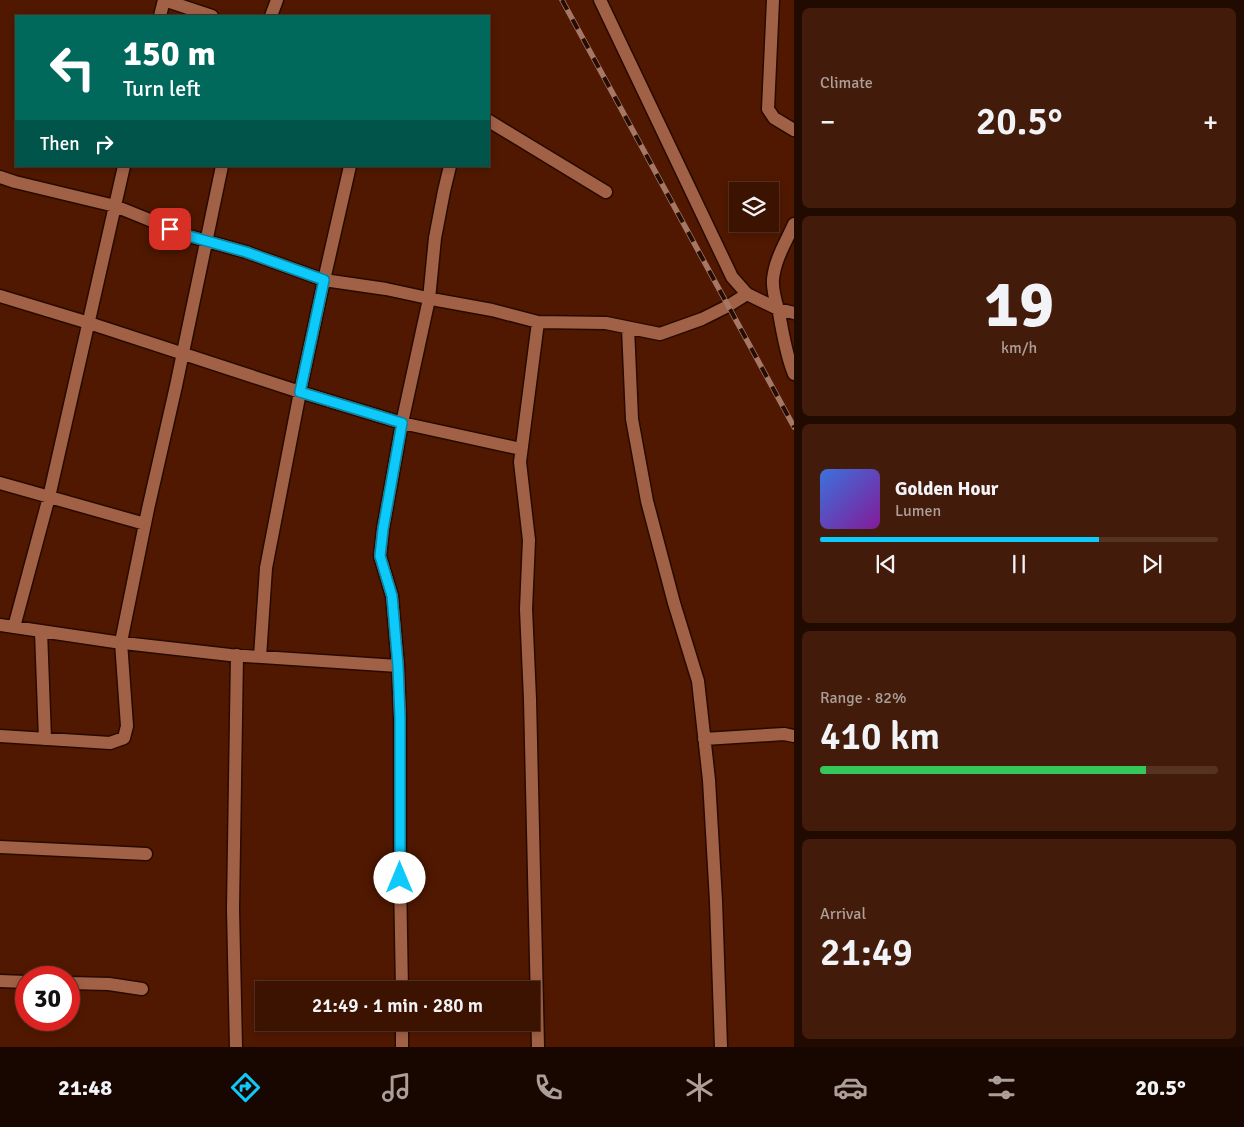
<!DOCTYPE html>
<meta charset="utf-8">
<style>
:root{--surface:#3c1200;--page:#431b0a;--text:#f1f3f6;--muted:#ac9e99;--line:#553222;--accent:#0dcafa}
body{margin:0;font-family:Signika,sans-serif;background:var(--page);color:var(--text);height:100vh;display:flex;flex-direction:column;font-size:19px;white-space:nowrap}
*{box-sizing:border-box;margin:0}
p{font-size:16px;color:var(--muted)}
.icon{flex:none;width:28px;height:28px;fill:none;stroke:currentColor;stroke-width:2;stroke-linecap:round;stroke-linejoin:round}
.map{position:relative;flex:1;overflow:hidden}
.sheet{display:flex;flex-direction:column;gap:8px;padding:8px;background:#210a00;width:450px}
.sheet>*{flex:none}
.hud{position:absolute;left:15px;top:15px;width:475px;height:152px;border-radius:0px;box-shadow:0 2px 8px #0003,0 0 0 1px var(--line);background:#00695c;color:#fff;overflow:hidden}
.buttons{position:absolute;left:729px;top:182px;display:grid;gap:10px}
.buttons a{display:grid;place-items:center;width:50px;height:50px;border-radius:0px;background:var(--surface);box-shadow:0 2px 8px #0003,0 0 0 1px var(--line);font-size:25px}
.speed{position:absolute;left:15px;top:966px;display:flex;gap:10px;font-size:25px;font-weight:700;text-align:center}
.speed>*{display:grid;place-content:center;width:65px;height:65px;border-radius:50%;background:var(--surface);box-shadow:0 2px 8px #0003,0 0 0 1px var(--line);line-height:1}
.speed .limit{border:8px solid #d22;background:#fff;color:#111}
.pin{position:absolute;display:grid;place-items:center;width:42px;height:42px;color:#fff;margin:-21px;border-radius:10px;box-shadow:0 2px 8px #0006}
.me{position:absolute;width:55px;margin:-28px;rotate:0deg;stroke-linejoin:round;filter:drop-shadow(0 0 4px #0008)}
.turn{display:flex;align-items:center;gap:18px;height:105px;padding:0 25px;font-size:22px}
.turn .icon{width:65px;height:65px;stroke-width:2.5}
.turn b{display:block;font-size:35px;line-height:42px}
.then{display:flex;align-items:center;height:48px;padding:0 25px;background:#0003;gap:10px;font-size:19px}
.big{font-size:38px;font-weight:600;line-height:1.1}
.sheet .tile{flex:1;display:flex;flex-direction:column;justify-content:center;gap:8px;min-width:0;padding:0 18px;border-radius:8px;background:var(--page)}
.sheet .dial{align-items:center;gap:0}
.dial b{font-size:65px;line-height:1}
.song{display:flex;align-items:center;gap:15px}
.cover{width:60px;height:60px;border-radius:8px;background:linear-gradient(135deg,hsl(220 70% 55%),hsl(290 70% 35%))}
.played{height:5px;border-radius:2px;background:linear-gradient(90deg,var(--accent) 70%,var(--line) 70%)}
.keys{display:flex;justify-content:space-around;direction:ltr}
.heat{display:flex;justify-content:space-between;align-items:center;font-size:28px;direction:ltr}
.charge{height:8px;border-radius:4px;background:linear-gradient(90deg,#34c759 82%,var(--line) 0)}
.trip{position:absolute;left:255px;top:981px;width:285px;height:50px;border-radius:0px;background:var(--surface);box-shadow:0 2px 8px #0003,0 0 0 1px var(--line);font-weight:600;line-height:50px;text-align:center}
.tabs{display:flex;height:80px;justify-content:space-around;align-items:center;background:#180700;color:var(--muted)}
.tabs .icon{width:35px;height:35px}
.tabs .active{color:var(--accent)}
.tabs b{font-size:22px;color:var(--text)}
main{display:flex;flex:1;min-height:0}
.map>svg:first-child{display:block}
</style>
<main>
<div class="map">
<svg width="794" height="1047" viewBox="0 0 794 1047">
<rect width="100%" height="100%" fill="#501800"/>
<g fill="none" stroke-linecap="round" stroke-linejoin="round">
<defs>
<path id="street" d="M 164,0 L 212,16
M 600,0 L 732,277 L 747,294 L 778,309 L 794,313
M 773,0 L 768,109 L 774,118 L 794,130
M 160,16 L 164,0
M 271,16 L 277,0
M 489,121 L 606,192
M 0,177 L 15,182 L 115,206 L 189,236 L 246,252 L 324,280 L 386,289 L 437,300 L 492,310 L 538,322 L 606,323 L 660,334 L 702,319 L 728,306 L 747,294
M 794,224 C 786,242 775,259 773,279 C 772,291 776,302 779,313 C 783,334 786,355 794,374
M 0,296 L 89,323 L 300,392 L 402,423 L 521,449
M 538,322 L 520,462 L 529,540 L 526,609 L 530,699 L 538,1047
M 628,328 L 632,419 L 647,501 L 674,603 L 698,681 L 709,780 L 716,901 L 721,1047
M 0,483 L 145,524
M 0,625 L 115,642 L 230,655 L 398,666
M 14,627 L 49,497 L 124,166
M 41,631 L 45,739
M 260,657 L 266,568 L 300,392 L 324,280 L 350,166
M 0,736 L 110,743 L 124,738 L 127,726 L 121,642 L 148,509 L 176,386 L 222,166
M 704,739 L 784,734 L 794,736
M 0,847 L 146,854
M 0,981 L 26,982
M 69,983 L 109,984 L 142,989
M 402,990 L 400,878 L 400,718 L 398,666 L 392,596 L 380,556 L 383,529 L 402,423 L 429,299 L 435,238 L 444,191 L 450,166
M 236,1047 L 233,909 L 237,655
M 402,1047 L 402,1022"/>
</defs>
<use href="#street" stroke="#280a01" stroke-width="15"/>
<use href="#street" stroke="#a16146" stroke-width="12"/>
<defs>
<path id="rail" d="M 562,0 L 794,427"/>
</defs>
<use href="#rail" stroke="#a67764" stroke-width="5.5"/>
<use href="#rail" stroke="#250d04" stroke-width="4" stroke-dasharray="11" stroke-linecap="butt"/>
</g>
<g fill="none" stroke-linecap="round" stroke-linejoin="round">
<defs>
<path id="route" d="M 170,229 L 189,236 L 246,252 L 324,280 L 300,392 L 402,423 L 383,529 L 380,556 L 392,596 L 398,666 L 400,718 L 400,878"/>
</defs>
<use href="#route" stroke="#0883a2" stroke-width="12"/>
<use href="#route" stroke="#0dcafa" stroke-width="9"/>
</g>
</svg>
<div class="buttons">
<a><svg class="icon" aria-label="layers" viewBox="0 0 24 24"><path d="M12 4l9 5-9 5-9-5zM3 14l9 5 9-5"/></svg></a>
</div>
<div class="speed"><div class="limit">30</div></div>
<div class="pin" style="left:170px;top:229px;background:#d93025"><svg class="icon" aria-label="arrive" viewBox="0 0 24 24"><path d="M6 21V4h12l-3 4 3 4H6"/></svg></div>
<svg class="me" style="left:400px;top:878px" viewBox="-20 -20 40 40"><circle r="19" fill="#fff"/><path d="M0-13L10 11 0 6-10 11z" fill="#0dcafa"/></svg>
<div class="trip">21:49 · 1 min · 280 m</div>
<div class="hud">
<div class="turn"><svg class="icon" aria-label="left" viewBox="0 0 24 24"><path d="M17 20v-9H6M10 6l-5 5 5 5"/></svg><div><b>150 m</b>Turn left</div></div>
<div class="then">Then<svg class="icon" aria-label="right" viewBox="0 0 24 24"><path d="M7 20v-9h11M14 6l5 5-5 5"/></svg></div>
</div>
</div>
<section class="sheet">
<div class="tile"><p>Climate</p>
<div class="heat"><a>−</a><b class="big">20.5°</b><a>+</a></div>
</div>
<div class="tile dial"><b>19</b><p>km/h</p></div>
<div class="tile">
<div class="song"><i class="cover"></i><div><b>Golden Hour</b><p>Lumen</p></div></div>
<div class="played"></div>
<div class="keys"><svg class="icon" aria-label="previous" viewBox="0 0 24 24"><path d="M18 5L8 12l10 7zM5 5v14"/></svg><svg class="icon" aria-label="pause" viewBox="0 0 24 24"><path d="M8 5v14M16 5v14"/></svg><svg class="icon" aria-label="next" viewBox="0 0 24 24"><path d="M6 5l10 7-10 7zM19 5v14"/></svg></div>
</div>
<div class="tile"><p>Range · 82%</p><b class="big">410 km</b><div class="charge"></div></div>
<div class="tile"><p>Arrival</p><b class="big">21:49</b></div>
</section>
</main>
<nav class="tabs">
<b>21:48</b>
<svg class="icon active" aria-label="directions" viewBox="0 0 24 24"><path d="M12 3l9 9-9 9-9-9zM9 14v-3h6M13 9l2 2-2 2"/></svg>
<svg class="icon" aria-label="music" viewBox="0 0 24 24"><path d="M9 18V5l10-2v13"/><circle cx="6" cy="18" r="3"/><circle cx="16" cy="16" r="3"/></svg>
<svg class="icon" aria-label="phone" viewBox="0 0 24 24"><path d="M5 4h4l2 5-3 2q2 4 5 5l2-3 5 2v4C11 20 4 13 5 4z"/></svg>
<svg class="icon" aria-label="climate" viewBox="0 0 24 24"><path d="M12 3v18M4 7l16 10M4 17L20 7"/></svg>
<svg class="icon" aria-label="car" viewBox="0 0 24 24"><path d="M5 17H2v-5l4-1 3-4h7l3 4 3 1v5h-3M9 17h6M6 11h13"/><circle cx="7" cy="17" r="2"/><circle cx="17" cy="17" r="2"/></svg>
<svg class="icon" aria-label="filters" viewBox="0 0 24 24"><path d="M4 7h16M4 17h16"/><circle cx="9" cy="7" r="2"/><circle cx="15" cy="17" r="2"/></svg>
<b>20.5°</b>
</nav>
